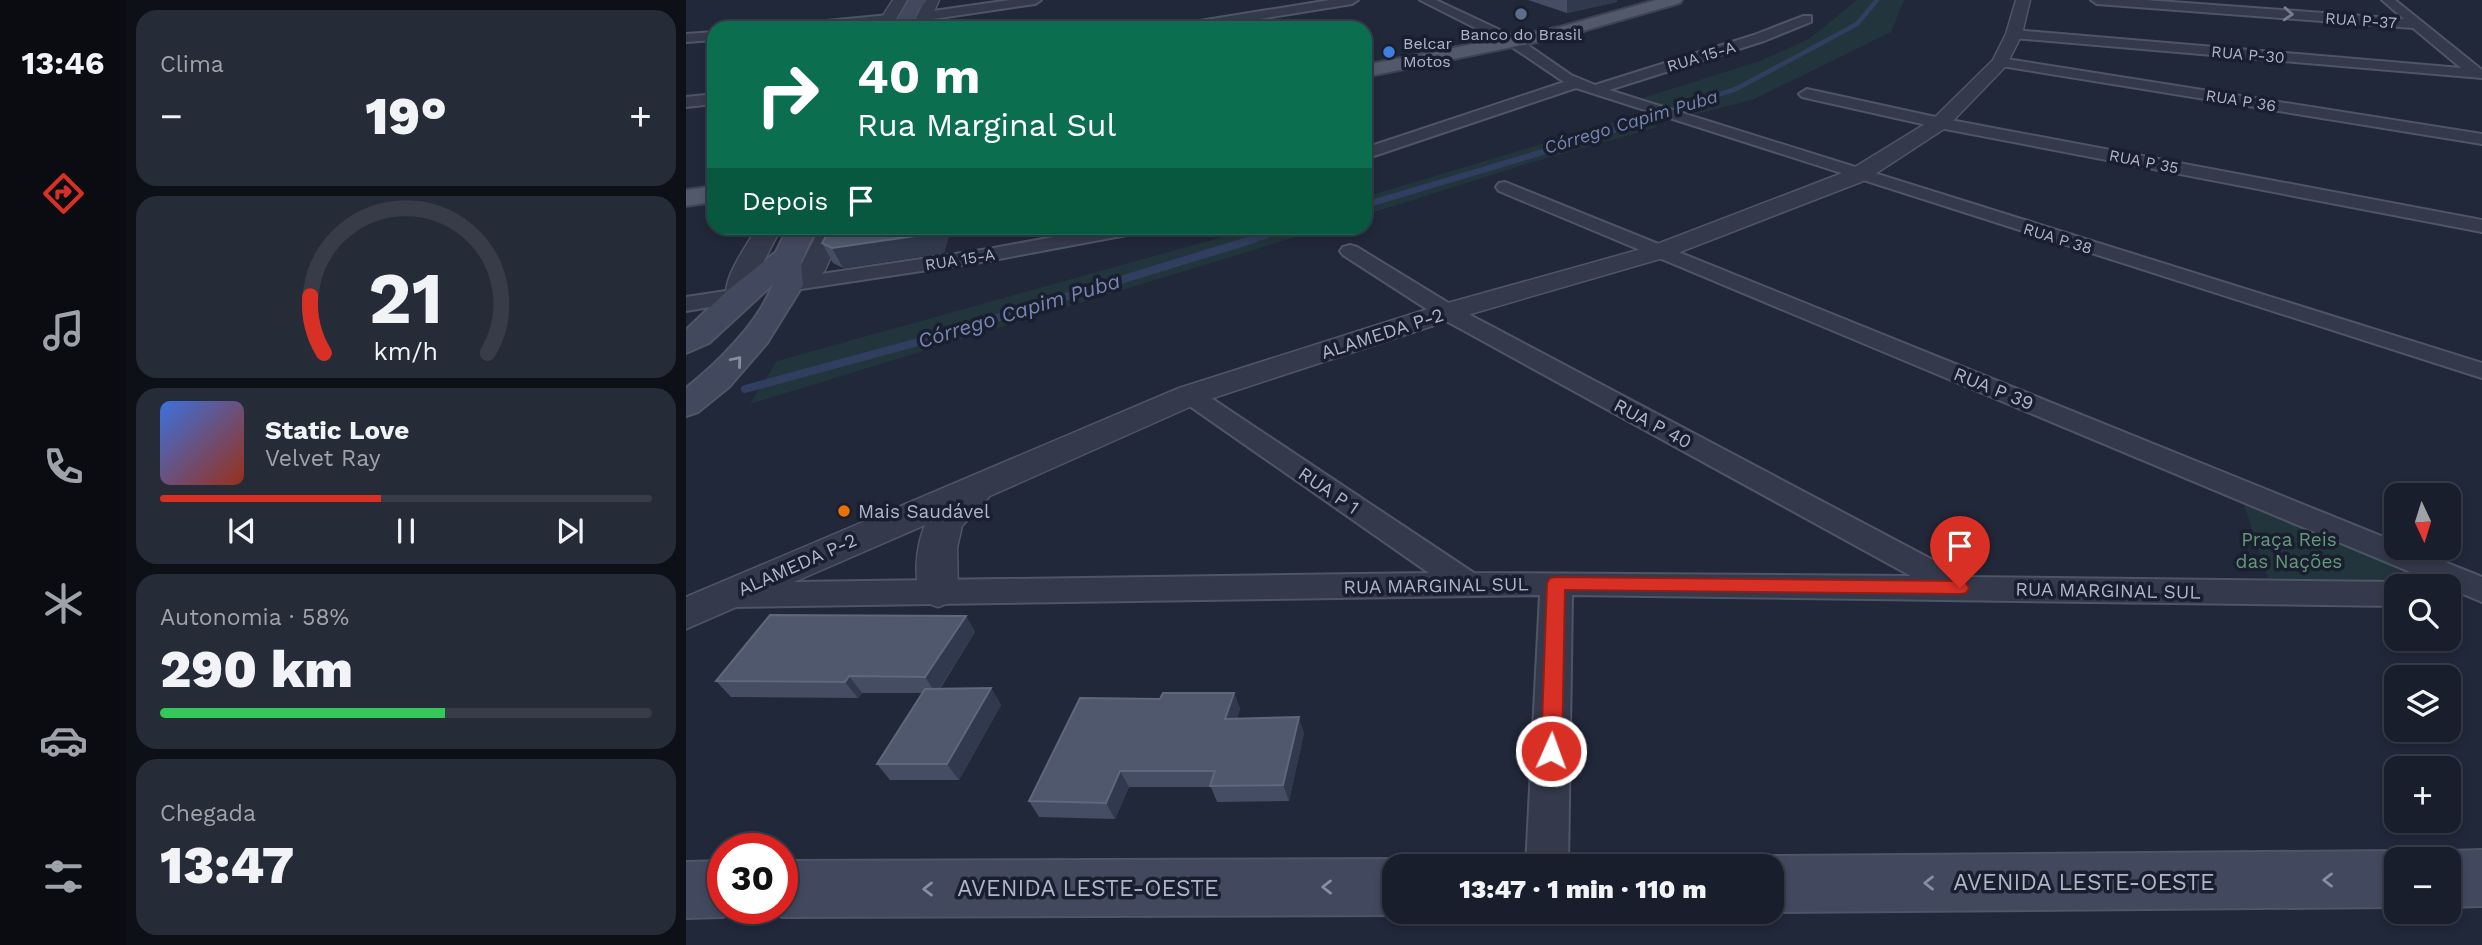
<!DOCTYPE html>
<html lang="pt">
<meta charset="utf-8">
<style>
:root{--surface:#191e2c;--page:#262b38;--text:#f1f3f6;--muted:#9fa2a9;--line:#373c48;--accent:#d93025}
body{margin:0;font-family:"Work Sans",sans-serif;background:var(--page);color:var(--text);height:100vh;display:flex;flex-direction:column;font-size:26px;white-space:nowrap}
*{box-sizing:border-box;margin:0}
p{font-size:23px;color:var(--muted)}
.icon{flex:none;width:38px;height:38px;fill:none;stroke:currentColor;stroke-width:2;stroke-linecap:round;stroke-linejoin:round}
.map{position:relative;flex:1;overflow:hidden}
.panel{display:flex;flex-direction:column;gap:10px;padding:10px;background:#0e1018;width:560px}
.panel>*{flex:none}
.top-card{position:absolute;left:21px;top:21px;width:665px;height:214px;border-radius:21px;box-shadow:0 4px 10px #0003,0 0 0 2px var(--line);background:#0b6e4f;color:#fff;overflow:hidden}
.needle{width:46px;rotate:176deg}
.tools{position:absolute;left:1698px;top:483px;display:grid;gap:14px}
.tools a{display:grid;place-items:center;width:77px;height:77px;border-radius:14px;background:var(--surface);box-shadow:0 4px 10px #0003,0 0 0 2px var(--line);font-size:35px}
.speed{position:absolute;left:21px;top:833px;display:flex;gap:14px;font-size:35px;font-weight:700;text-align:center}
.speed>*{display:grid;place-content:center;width:91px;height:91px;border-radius:50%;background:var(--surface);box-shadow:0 4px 10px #0003,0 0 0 2px var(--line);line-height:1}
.speed .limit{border:10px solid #d22;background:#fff;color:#111}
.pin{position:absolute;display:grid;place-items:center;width:60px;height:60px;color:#fff;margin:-72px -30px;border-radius:50% 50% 50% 0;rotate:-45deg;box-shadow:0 0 7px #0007}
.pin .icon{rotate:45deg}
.me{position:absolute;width:77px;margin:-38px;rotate:2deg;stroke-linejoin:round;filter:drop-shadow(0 0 5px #0008)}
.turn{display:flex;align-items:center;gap:24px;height:147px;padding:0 35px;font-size:32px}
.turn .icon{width:91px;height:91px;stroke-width:2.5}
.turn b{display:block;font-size:49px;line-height:60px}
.then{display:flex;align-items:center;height:66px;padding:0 35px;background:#0003;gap:14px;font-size:26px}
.big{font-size:52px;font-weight:800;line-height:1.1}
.panel .widget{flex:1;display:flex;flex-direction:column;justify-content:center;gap:10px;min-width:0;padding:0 24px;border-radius:21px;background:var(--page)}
.panel .dial{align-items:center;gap:0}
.dial svg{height:182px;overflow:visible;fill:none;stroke:var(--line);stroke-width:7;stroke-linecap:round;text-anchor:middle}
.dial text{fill:var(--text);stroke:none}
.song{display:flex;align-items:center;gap:21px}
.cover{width:84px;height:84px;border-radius:10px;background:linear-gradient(135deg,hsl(220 70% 55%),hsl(10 70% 35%))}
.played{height:7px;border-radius:4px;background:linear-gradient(90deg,var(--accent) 45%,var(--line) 45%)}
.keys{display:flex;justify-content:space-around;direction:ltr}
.heat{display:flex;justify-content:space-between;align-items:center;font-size:38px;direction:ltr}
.charge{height:10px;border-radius:5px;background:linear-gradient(90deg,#34c759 58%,var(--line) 0)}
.trip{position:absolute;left:696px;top:854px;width:402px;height:70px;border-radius:21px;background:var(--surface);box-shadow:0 4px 10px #0003,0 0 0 2px var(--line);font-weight:800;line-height:70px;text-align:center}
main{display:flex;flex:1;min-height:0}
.tabs{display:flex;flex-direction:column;width:126px;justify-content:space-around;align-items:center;background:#0a0c12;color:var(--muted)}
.tabs .icon{width:49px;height:49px}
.tabs .current{color:var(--accent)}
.tabs b{font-size:32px;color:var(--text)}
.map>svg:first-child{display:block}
</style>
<main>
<nav class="tabs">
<b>13:46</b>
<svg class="icon current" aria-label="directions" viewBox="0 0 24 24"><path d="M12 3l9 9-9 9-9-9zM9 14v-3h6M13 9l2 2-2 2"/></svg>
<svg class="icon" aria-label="music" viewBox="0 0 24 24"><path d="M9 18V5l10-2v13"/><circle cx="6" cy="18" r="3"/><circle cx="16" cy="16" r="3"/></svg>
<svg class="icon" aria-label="phone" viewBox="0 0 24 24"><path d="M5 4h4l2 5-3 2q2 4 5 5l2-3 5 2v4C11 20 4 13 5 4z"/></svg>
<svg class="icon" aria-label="climate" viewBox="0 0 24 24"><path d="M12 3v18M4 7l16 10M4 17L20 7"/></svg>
<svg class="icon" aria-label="car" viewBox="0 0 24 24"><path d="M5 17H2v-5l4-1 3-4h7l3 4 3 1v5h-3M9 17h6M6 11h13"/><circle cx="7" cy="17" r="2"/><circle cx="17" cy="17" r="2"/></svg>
<svg class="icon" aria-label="filters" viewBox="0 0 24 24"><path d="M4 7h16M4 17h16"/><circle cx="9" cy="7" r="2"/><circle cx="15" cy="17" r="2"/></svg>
</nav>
<section class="panel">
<div class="widget"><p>Clima</p>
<div class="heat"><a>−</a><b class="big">19°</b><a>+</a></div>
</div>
<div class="widget dial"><svg viewBox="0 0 100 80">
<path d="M14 69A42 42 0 1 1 86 69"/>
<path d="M14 69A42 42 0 0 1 8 44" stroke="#d93025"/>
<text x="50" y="56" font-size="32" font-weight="700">21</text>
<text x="50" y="72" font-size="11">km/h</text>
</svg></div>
<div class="widget">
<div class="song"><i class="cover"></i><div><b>Static Love</b><p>Velvet Ray</p></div></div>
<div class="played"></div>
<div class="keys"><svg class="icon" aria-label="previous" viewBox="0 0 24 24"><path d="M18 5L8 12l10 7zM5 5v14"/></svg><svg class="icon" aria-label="pause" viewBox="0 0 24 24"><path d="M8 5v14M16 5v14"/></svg><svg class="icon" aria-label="next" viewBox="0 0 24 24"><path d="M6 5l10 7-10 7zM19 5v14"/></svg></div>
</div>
<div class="widget"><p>Autonomia · 58%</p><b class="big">290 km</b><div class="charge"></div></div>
<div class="widget"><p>Chegada</p><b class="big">13:47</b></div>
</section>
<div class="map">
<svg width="1796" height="945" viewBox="0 0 1796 945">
<rect width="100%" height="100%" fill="#21283a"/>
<path fill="#23353c" d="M 1171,0 L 1218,0 L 1205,32 L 1068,99 L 1003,116 L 957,98 L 1074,61 L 1123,39 Z
M 953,115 L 972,127 L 840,164 L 679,215 L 679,197 Z
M 569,228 L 639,228 L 64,404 L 91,361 Z
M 1557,501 L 1760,582 L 1582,578 Z"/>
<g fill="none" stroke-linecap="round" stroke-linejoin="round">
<path stroke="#323e60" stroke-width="4.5" d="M 1001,105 L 1050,89 L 1171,24 L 1191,0"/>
<path stroke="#323e60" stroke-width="6" d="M 679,205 L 904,138 L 1007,104
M 562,241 L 605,228"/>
<path stroke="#323e60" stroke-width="8" d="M 59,389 L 236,341 L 568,239"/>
<defs>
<path id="minor" d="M 324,0 L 355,0 L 349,4 L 240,20 L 234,16 L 240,12 Z
M 644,0 L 672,0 L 666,4 L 518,28 L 489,28 L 495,24 Z
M 734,0 L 750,0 L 833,39 L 885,75 L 909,85 L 1068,35 L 1117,16 L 1125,16 L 1125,22 L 1078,41 L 923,90 L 1796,363 L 1796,378 L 890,88 L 679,159 L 679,148 L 878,82 L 823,45 Z
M 1405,0 L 1459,0 L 1718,19 L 1696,0 L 1709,0 L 1796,70 L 1796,78 L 1328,38 L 1321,34 L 1328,30 L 1775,68 L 1727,28 L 1411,4 Z
M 203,15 L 207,16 L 207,22 L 149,28 L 103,28 L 109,24 Z
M 28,32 L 28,40 L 0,42 L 0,34 Z
M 1314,58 L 1796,134 L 1796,144 L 1309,65 L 1309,59 Z
M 1121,89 L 1254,118 L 1796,220 L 1796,232 L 1254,128 L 1116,97 L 1113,94 Z
M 28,94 L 28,104 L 0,107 L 0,97 Z
M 819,182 L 1710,542 L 1710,548 L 1724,548 L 1796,577 L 1796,602 L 813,191 L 810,187 L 813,183 Z
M 417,228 L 456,228 L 446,234 L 302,261 L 102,291 L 94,290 L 91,285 L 94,280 L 102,279 L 302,249 Z
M 664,245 L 671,247 L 769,307 L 1279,577 L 1710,582 L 1722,586 L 1710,586 L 1710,606 L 886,595 L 882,866 L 840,866 L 854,595 L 43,607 L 32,603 L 27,595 L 32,587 L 43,583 L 743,573 L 495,400 L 491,395 L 495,390 L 504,387 L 513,390 L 788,573 L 1225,576 L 753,317 L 657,255 L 654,251 L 657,247 Z
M 53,289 L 61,291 L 64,296 L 61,301 L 0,311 L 0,297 Z"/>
<path id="tertiary" d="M 207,0 L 221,0 L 205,28 L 189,28 Z
M 239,0 L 253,0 L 241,28 L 225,28 Z
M 1330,0 L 1344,0 L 1336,34 L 1320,66 L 1261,127 L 1180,180 L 984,256 L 771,318 L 515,402 L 304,496 L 276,526 L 271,548 L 272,592 L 266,602 L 252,607 L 238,602 C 226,582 230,546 239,525 L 0,629 L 0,597 L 493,388 L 751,306 L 966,246 L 1164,170 L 1247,119 L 1307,60 L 1320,34 Z
M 71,228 L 95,228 L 67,282 L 67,296 L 63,302 L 53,304 L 43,302 C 31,285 61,245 71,228 Z
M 134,228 L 158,228 L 139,270 C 129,284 109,295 92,291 L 89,285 L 92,279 L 115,265 Z"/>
<path id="secondary" d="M 223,0 L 241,0 L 234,8 L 224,28 L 206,28 Z
M 102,228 L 130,228 L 115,262 L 117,285 L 81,343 L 43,387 L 12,412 L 0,416 L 0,388 C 31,364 74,321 87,284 L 23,343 L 0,353 L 0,330 L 42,290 L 90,252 Z
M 1796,850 L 1796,906 L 1762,907 L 1762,859 L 1742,859 L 1762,851 Z
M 1710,851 L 1730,859 L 1710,859 L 1710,907 L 1087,912 L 1087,866 L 1066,866 L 1087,856 Z
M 709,859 L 727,866 L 709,866 L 709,912 L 717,912 L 709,915 L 96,917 L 75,908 L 96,908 L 96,861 Z
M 37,861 L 37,908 L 58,909 L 37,917 L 0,918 L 0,862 Z"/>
<path id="primary" d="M 970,0 L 996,0 L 994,3 L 876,37 L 679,77 L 679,65 L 874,27 Z
M 28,186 L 28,202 L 0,206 L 0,190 Z"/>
</defs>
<use href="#minor" stroke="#4f5565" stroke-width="4"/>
<use href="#tertiary" stroke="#4f5565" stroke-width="3"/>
<use href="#secondary" stroke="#4f5565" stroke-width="4"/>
<use href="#primary" stroke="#3e4354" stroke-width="4"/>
<use href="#minor" fill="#343a4b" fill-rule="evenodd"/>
<use href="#tertiary" fill="#343a4b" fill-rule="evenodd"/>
<use href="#secondary" fill="#42485e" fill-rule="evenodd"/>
<use href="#primary" fill="#52596b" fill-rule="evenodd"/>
</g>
<path fill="#444d63" d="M 842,0 L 931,0 L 931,2 L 881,13 Z
M 145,228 L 265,228 L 258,253 L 157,268 L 147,263 L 136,243 Z
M 280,616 L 289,632 L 254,689 L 305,688 L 315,705 L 273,780 L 204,780 L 191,764 L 236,693 L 176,693 L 172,698 L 45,697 L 30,681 Z
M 548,693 L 554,709 L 551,718 L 618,733 L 603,801 L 531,802 L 525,787 L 443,787 L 429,819 L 353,817 L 343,801 L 474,699 Z"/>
<path fill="#31394e" d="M 881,0 L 931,0 L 931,2 L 881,13 Z
M 250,228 L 265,228 L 258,253 L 157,268 L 146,248 Z
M 280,616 L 289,632 L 250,694 L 239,677 Z
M 163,676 L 176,693 L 172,698 L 159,682 Z
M 305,688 L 315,705 L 273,780 L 261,764 Z
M 548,693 L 554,709 L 545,735 L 539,719 Z
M 613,717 L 618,733 L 603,801 L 597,785 Z
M 434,771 L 443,787 L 429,819 L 420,803 Z"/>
<path fill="#50586d" stroke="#5e677b" stroke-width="2" d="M 145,228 L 250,228 L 249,233 L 146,248 L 136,243 Z
M 84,615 L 280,616 L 239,677 L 163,676 L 159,682 L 30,681 Z
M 305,688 L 261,764 L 191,764 L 239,689 Z
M 477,693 L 548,693 L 539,719 L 613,717 L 597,785 L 524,786 L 529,771 L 434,771 L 420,803 L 343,801 L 394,698 L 474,699 Z"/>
<defs><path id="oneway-chevron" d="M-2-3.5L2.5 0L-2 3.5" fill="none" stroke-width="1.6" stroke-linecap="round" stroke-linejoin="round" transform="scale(1.75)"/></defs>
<use stroke="#787e8f" href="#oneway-chevron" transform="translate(1602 14) rotate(4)"/>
<g stroke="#898fa2">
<use href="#oneway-chevron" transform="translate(51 361) rotate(-50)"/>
<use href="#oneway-chevron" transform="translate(1642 880) rotate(180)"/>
<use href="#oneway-chevron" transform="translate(1243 883) rotate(180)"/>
<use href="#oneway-chevron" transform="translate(641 887) rotate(180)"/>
<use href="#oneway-chevron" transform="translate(242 889) rotate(180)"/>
</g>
<path fill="#d93025" stroke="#8d1f18" stroke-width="2" d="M 870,577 L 1274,581 L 1280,583 L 1283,588 L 1280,593 L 1274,594 L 879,590 L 876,751 L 873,757 L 865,760 L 858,757 L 855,751 L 861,583 L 864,578 Z"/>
<circle fill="#5c6f8a" stroke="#1a1f2f" stroke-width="2.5" cx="835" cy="14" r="7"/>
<circle fill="#3f7fe0" stroke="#1a1f2f" stroke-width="2.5" cx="703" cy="52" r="7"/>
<circle fill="#e8710a" stroke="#1a1f2f" stroke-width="2.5" cx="158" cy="511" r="7"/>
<g text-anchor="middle" stroke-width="7" stroke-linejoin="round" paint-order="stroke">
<g font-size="16" fill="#afb5c7" stroke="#1a1f2f">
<text transform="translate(1675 20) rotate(4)" y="6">RUA P-37</text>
<text transform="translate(1562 54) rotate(5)" y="6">RUA P-30</text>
<text transform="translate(1015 56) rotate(-17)" y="6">RUA 15-A</text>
<text transform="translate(1555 100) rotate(9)" y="6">RUA P 36</text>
<text transform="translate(1458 161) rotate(11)" y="6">RUA P 35</text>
<text transform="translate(1372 238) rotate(17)" y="6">RUA P 38</text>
<text transform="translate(274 259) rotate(-9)" y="6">RUA 15-A</text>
</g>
<g font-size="16" fill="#afb5c7" stroke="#1a1f2f">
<text x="835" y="40">Banco do Brasil</text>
<text x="717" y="49" text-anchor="start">Belcar<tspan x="717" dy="18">Motos</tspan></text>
</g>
<g font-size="18" font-style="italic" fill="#7586b1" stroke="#1a1f2f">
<text transform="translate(945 122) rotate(-17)" y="6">Córrego Capim Puba</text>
</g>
<g font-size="19" fill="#afb5c7" stroke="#1a1f2f">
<text transform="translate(696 333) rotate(-18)" y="7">ALAMEDA P-2</text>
<text transform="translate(1308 388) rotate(22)" y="7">RUA P 39</text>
<text transform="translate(967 423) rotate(28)" y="7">RUA P 40</text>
<text transform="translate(643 490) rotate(34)" y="7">RUA P 1</text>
<text transform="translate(111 564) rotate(-24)" y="7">ALAMEDA P-2</text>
<text transform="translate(750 585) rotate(-1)" y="7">RUA MARGINAL SUL</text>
<text transform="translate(1422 590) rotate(1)" y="7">RUA MARGINAL SUL</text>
</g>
<g font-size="19" fill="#afb5c7" stroke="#1a1f2f" text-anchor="start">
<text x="172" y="518">Mais Saudável</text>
</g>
<g font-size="19" fill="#659979" stroke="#1a1f2f">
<text x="1603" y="546">Praça Reis<tspan x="1603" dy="22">das Nações</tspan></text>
</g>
<g font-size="21" font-style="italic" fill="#7586b1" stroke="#1a1f2f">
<text transform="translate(333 311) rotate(-17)" y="7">Córrego Capim Puba</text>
</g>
<g font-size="23" fill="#afb5c7" stroke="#1a1f2f">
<text x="1398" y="890">AVENIDA LESTE-OESTE</text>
<text x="402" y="896">AVENIDA LESTE-OESTE</text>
</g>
</g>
</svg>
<div class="tools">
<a><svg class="needle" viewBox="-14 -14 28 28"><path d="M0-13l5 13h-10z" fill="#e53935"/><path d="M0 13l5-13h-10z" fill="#9fa2a9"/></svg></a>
<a><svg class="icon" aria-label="search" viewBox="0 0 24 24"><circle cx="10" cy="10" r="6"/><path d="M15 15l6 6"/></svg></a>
<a><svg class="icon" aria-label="layers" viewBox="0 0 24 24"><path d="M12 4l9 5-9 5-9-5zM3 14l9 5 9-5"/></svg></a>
<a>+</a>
<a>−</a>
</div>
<div class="speed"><div class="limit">30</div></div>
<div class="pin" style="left:1274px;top:588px;background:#d93025"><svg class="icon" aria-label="arrive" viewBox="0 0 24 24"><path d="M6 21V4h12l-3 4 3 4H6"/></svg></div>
<svg class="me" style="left:865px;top:751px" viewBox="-20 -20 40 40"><circle r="17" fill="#d93025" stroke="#fff" stroke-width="3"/><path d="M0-11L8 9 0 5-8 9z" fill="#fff"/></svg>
<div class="trip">13:47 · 1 min · 110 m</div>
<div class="top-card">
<div class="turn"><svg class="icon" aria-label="right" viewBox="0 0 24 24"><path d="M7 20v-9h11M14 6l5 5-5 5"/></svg><div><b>40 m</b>Rua Marginal Sul</div></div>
<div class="then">Depois<svg class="icon" aria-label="arrive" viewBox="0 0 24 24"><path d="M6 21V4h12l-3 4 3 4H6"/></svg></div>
</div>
</div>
</main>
